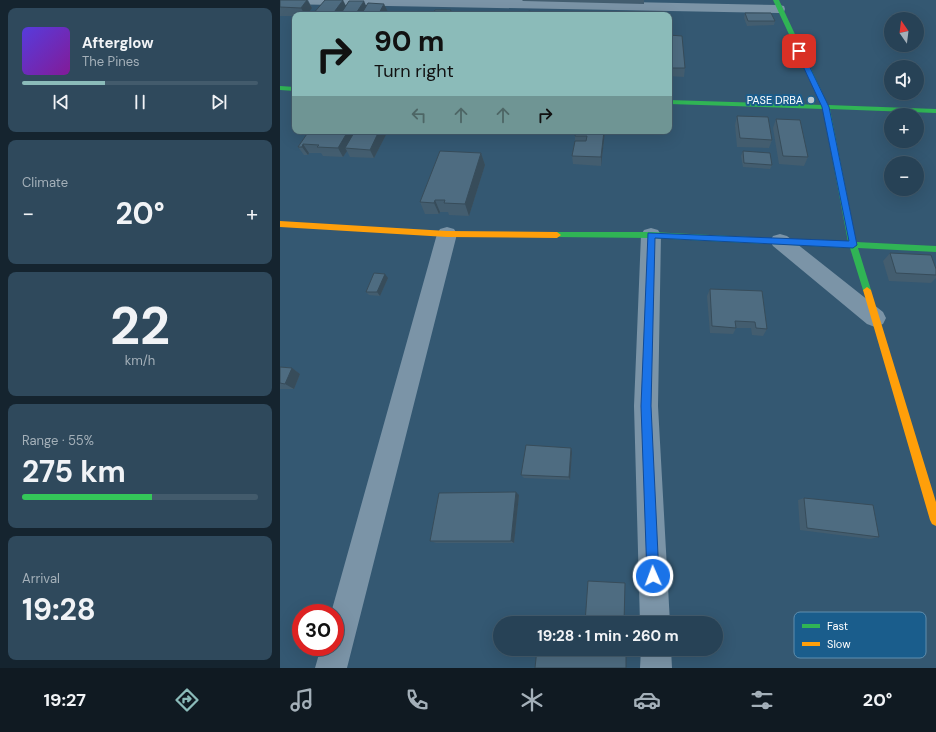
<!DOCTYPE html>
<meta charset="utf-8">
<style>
:root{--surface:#274256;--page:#2f495c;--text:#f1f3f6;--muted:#a4b0b9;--line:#435b6c;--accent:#8bbbb9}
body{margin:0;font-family:"DM Sans",sans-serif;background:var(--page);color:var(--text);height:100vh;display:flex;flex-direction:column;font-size:15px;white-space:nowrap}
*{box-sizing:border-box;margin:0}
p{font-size:13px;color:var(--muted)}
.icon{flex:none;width:22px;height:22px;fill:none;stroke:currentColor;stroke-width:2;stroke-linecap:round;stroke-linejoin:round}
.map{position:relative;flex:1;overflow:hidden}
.side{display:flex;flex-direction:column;gap:8px;padding:8px;background:#15242f;width:280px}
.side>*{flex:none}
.hud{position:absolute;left:12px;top:12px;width:380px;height:122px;border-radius:8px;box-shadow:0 4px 16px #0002,0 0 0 1px var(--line);background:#8bbbb9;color:#111;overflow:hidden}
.needle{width:26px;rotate:346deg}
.controls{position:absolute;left:604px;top:12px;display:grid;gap:8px}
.controls a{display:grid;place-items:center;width:40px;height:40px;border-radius:50%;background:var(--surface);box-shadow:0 4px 16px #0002,0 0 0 1px var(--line);font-size:20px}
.speed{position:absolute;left:12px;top:604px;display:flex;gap:8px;font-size:20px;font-weight:700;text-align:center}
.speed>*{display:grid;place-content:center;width:52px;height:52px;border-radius:50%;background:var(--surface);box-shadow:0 4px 16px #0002,0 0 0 1px var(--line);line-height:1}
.speed .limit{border:6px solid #d22;background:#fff;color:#111}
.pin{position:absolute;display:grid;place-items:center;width:34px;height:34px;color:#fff;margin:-17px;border-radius:8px;box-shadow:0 2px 6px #0006}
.me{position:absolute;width:44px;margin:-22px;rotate:358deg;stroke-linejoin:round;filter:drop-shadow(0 0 3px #0008)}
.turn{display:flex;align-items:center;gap:14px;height:84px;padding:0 16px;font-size:18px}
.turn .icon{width:52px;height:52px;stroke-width:2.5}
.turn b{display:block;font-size:28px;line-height:34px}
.lanes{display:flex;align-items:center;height:38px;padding:0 16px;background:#0003;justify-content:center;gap:20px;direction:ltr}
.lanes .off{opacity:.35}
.big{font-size:30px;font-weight:700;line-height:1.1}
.side .widget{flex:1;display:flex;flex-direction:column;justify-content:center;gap:6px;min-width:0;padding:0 14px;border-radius:8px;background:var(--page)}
.side .dial{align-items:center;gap:0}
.dial b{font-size:52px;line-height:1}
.song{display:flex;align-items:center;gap:12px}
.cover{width:48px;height:48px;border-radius:6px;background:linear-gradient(135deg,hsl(250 70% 55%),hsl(290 70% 35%))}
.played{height:4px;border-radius:2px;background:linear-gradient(90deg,var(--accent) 35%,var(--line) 35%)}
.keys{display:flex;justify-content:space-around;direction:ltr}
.heat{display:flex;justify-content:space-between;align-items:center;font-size:22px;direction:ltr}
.charge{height:6px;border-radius:3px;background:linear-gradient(90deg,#34c759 55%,var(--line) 0)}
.trip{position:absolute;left:213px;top:616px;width:230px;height:40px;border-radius:20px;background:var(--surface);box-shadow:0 4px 16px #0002,0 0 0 1px var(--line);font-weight:700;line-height:40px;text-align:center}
.tabs{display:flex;height:64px;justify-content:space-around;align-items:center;background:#101a22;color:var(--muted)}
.tabs .icon{width:28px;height:28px}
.tabs .on{color:var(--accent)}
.tabs b{font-size:18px;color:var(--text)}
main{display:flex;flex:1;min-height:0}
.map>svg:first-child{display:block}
</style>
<main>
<section class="side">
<div class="widget">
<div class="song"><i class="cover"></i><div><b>Afterglow</b><p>The Pines</p></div></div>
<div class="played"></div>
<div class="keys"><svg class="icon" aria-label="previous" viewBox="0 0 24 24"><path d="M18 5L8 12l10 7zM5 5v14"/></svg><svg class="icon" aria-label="pause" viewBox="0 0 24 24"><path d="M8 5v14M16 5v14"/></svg><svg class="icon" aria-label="next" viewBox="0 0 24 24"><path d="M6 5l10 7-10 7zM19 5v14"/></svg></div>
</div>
<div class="widget"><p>Climate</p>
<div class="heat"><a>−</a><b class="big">20°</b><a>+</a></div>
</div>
<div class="widget dial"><b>22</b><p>km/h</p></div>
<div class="widget"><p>Range · 55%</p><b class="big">275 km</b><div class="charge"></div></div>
<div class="widget"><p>Arrival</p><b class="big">19:28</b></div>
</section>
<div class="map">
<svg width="656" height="668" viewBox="0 0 656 668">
<rect width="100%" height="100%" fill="#345872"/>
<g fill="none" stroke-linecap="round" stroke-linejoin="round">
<path fill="#7b94a7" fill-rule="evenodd" d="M 0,0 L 250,0 L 499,5 L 504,6 L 505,9 L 504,12 L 499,13 L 0,4 Z
M 167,227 L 174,229 L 177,234 L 67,668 L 35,668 L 41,647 L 55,647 L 55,613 L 51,613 L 157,234 L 160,229 Z
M 371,228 L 378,230 L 381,235 L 378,406 L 390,623 L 360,623 L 354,406 L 361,235 L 364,230 Z
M 500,234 L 507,236 L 603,312 L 606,318 L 603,324 L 595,327 L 587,324 L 493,246 L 490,241 L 493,236 Z
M 361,649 L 391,649 L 392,668 L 360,668 Z"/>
<path fill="#30b455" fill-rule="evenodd" d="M 493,0 L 499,0 L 548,105 L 656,109 L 656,113 L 550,109 L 576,242 L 656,246 L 656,252 L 578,248 L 591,290 L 587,293 L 583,290 L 570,248 L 371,238 L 274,237 L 273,235 L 274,233 L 277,232 L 371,232 L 568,242 L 543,109 L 389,104 L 389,100 L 542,105 Z
M 0,86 L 15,87 L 15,91 L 0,90 Z"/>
<path fill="#ff9f0a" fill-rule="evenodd" d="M 0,221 L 167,231 L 277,232 L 281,235 L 277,238 L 167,237 L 0,227 Z
M 587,287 L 591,290 L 656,502 L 656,526 L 652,524 L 650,520 L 583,290 Z"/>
</g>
<path fill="#435d6f" d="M 0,0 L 28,0 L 32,8 L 27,15 L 15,15 L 15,16 L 0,16 Z
M 242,0 L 364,0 L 364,4 L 243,1 Z
M 465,13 L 495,21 L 494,25 L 467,26 L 464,18 Z
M 389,35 L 405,68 L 404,77 L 389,76 Z
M 457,116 L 492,140 L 489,148 L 457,147 L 455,125 Z
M 496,119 L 528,157 L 524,166 L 499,164 L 493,128 Z
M 29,131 L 73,134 L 75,131 L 108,131 L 94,158 L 70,157 L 67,151 L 63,157 L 43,156 L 41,153 L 29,153 L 28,155 L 24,155 L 18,147 Z
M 296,131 L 325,131 L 321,166 L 293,164 L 292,156 L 295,141 L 295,136 Z
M 463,151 L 492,165 L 490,169 L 463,167 L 461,156 Z
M 201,153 L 205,165 L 189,216 L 169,215 L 168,212 L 160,212 L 159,214 L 145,214 L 140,202 Z
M 610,253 L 656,269 L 656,278 L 651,283 L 609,281 L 603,261 Z
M 108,278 L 100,296 L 89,295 L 86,292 Z
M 430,289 L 487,329 L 483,336 L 472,335 L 471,328 L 456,328 L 453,334 L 430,333 L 427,296 Z
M 0,367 L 12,368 L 20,374 L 14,389 L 0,389 L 0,390 Z
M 292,452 L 290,480 L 244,478 L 241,475 Z
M 239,495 L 234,543 L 156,543 L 150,541 Z
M 524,498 L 599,537 L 590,539 L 520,530 L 518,500 Z"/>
<path fill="#374c5a" d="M 27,0 L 32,8 L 27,15 L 25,15 L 21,8 Z
M 63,0 L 67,8 L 62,15 L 52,15 Z
M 84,1 L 88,10 L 84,15 L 75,15 Z
M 104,4 L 108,12 L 106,15 L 98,15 Z
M 171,10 L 172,15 L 168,15 Z
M 68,131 L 71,131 L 74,137 L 65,148 L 67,151 L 63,157 L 58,148 Z
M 99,131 L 108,131 L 94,158 L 90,150 Z
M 324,131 L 325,131 L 321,166 L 321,157 Z
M 23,144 L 29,153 L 28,155 L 22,147 Z
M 201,153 L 205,165 L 189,216 L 185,204 Z
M 155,200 L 160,212 L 159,214 L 154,203 Z
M 105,274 L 108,278 L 100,296 L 97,292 Z
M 12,368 L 20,374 L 14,389 L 5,384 Z
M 291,448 L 292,452 L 290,480 L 289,477 Z
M 236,492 L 239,495 L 234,543 L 231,541 Z"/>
<path fill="#4e6c81" stroke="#374c5a" d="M 0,0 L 27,0 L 21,8 L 0,7 Z
M 45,0 L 63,0 L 52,15 L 32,15 Z
M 69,1 L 84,1 L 75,15 L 60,15 Z
M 88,3 L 104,4 L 98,15 L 81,15 Z
M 155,10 L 171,10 L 168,15 L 152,15 Z
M 249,11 L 257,13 L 255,15 L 244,15 Z
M 465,13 L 491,13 L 495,21 L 468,21 Z
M 389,35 L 402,36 L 405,68 L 389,68 Z
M 457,116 L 488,117 L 492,140 L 460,138 Z
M 496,119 L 520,120 L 528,157 L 503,156 Z
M 29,131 L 68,131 L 58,148 L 37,147 L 39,145 L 23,144 L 22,147 L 18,147 Z
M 75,131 L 99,131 L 90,150 L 65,148 Z
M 296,131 L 324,131 L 321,157 L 292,156 L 295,141 L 306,141 L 307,136 L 295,136 Z
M 160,151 L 201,153 L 185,204 L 164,203 L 165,200 L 155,200 L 154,203 L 140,202 Z
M 463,151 L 490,153 L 492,165 L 464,163 Z
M 610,253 L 651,255 L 656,269 L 656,275 L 616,273 Z
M 94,273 L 105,274 L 97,292 L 86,292 Z
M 430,289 L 482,291 L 487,329 L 476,328 L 475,322 L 455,321 L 456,328 L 432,326 Z
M 0,367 L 12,368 L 5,384 L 0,383 Z
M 246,445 L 291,448 L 289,477 L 241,475 Z
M 236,492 L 231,541 L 150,541 L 159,493 Z
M 524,498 L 593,505 L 599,537 L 527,528 Z
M 308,581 L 345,583 L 344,623 L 305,623 Z
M 257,649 L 346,649 L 346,668 L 255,668 Z"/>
<path fill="#1a73e8" stroke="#114b97" d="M 517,50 L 522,51 L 549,107 L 577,245 L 573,248 L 375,238 L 371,406 L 379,576 L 377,581 L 373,582 L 369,581 L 367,576 L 361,406 L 368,233 L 569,241 L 542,107 L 516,51 Z"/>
<circle fill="#b8c5ce" stroke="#1a5d8c" stroke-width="1.5" cx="531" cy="100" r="4"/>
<g text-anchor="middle" stroke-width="4" stroke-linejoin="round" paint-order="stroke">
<g font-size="11" fill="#fff" stroke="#1a5d8c" text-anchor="end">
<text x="523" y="104">PASE DRBA</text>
</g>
</g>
<rect x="514" y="612" width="132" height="46" rx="6" fill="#1a5d8c" stroke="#5f8eae" stroke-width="1"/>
<rect x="522" y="624" width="18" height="4" fill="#30b455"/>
<rect x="522" y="642" width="18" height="4" fill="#ff9f0a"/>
<g font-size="11" fill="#fff">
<text x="547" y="630">Fast</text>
<text x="547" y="648">Slow</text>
</g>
</svg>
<div class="controls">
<a><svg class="needle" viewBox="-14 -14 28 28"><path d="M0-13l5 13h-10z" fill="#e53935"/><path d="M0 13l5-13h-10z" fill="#a4b0b9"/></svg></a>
<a><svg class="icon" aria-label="sound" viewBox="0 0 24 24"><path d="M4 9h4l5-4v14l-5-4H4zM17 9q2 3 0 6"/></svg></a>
<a>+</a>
<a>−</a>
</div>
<div class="speed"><div class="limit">30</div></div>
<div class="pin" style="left:519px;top:51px;background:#d93025"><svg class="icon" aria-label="arrive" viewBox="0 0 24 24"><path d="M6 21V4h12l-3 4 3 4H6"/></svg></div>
<svg class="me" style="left:373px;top:576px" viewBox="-20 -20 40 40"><circle r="17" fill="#1a73e8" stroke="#fff" stroke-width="3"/><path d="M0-11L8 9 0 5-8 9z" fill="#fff"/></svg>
<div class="trip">19:28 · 1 min · 260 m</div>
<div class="hud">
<div class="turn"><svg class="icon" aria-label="right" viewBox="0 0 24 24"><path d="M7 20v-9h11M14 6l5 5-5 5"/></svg><div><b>90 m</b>Turn right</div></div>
<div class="lanes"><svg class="icon off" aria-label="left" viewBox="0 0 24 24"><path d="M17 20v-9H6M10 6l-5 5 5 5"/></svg><svg class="icon off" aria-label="ahead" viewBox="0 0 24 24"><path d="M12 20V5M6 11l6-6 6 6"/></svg><svg class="icon off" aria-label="ahead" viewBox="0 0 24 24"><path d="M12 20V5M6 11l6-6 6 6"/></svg><svg class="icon" aria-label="right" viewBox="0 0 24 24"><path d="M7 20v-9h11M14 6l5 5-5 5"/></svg></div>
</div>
</div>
</main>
<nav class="tabs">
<b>19:27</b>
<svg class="icon on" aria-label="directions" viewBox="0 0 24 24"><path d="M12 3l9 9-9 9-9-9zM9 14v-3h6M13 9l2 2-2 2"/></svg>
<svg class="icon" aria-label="music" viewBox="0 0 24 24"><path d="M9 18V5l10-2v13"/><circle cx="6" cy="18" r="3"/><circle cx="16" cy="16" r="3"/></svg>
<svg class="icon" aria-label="phone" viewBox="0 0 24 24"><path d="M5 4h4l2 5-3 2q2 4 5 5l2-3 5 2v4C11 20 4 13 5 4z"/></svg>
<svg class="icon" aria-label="climate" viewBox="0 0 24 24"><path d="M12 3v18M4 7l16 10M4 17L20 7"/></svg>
<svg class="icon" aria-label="car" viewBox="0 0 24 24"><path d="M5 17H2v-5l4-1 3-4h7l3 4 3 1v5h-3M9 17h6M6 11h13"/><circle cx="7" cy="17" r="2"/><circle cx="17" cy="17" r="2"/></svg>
<svg class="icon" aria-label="filters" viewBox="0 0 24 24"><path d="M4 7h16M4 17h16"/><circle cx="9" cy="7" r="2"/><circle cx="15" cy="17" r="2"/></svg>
<b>20°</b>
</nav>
